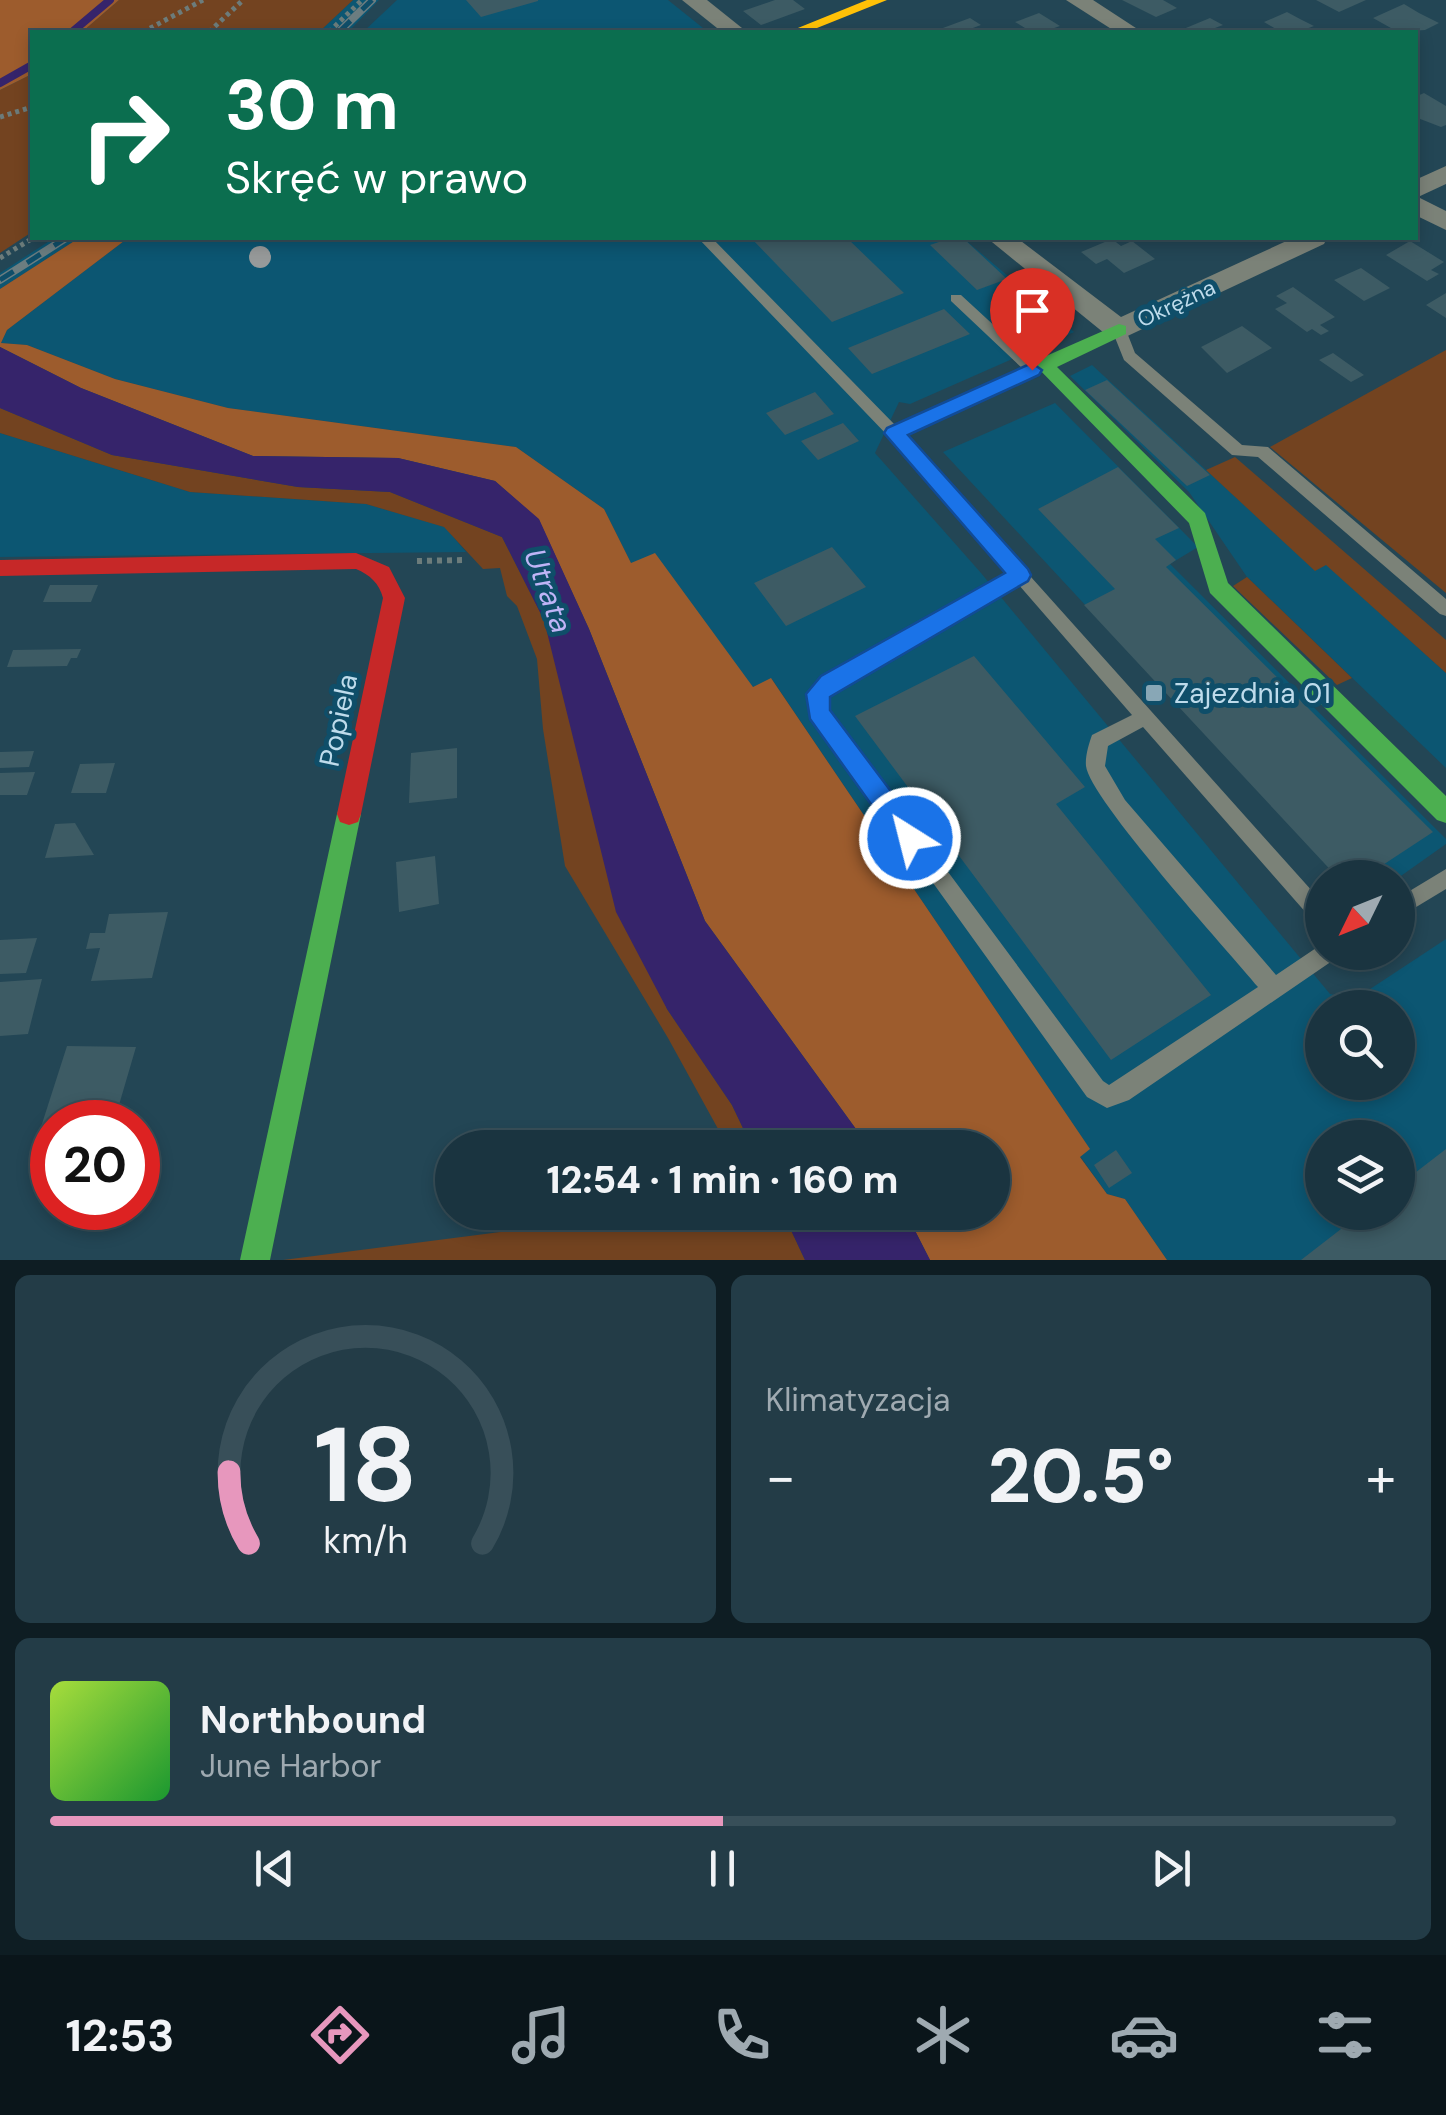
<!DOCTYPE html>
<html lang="pl">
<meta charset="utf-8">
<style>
:root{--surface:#1a3440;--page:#233c47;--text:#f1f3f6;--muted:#9faab1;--line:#384f59;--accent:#e797bd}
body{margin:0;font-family:"DM Sans",sans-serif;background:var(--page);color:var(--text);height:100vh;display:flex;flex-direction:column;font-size:38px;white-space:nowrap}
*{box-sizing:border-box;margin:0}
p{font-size:32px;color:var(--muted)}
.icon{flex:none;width:55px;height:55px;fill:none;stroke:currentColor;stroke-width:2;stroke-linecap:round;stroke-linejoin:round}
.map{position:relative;height:1260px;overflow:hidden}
.side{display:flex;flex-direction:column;gap:15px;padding:15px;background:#0e1d23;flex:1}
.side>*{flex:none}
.banner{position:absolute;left:30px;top:30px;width:1388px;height:210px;border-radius:0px;box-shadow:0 5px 15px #0003,0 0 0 2px var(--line);background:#0b6e4f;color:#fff;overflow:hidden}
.needle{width:65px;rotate:227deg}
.controls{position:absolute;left:1305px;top:860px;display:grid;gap:20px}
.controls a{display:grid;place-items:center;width:110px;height:110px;border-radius:50%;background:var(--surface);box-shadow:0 5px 15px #0003,0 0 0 2px var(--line);font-size:50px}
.speed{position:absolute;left:30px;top:1100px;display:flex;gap:20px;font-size:50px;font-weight:700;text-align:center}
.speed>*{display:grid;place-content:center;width:130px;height:130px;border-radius:50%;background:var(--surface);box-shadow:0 5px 15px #0003,0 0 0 2px var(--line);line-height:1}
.speed .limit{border:15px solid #d22;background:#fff;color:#111}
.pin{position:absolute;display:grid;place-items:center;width:85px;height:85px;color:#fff;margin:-102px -42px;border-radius:50% 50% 50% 0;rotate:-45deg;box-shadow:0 0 10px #0007}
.pin .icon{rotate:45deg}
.me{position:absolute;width:110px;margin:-55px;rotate:324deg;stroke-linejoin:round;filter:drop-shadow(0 0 8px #0008)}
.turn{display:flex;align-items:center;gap:35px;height:210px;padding:0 30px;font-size:45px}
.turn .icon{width:130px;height:130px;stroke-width:2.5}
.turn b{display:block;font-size:70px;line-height:85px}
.big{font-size:75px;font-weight:800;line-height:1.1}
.side .widget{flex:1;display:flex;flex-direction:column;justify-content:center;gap:15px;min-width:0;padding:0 35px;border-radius:15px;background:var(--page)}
.side .dial{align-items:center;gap:0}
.dial svg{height:260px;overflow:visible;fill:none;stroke:var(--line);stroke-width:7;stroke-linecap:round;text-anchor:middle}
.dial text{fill:var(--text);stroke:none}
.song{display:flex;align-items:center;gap:30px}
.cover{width:120px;height:120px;border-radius:15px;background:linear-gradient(135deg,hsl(80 70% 55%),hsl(130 70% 35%))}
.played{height:10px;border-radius:5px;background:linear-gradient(90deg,var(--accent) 50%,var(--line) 50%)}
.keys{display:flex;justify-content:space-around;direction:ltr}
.heat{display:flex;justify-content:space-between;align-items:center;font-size:55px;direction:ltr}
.side .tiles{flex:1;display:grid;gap:15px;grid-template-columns:1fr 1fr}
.widget:last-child{grid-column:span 2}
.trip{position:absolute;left:435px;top:1130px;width:575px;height:100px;border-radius:50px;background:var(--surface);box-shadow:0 5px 15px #0003,0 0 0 2px var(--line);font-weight:800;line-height:100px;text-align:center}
.tab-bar{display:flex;height:160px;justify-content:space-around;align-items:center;background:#0a151a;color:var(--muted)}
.tab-bar .icon{width:70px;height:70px}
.tab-bar .on{color:var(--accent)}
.tab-bar b{font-size:45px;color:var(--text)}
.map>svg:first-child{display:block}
</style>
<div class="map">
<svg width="1446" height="1260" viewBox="0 0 1446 1260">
<rect width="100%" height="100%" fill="#234655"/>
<path fill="#0c5672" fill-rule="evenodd" d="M 353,0 L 379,0 L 348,32 L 319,32 Z
M 397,0 L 668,0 L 708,32 L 363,32 Z
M 54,238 L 79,238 L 0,289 L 0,273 Z
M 128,238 L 963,238 L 1074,332 L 910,404 L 899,402 L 875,453 L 981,573 L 1330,994 L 1355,999 L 1446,939 L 1446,1260 L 1167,1260 L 1125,1199 L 1107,1194 L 1080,1156 L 1089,1148 L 772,679 L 753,687 L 631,563 L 604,509 L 516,447 L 228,408 L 115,379 L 27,345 L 1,343 L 7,330 ZM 1322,1008 L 1398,1008 L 1398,1082 L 1322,1082 ZM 1322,1138 L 1398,1138 L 1398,1212 L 1322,1212 Z
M 1092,365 L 1315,570 L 1326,564 L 1446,673 L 1446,768 L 1247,577 L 1189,492 L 1070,376 Z
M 1055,403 L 1198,547 L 1170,564 L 1446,839 L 1446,844 L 1398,878 L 1338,877 L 943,452 Z
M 0,433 L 190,492 L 366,504 L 445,527 L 466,552 L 0,557 Z"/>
<path fill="#734320" d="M 119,0 L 353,0 L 319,32 L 82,32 Z
M 32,74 L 32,232 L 0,253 L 0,90 Z
M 1446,350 L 1446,593 L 1270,447 Z
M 0,408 L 112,455 L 298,487 L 390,492 L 502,537 L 544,620 L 667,1009 L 732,1105 L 752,1147 L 728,1147 L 668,1038 L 565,866 L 543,729 L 537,659 L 517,606 L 507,596 L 500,568 L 483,569 L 444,527 L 366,504 L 190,492 L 0,433 Z
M 1235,457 L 1446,640 L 1446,673 L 1326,565 L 1315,571 L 1206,470 Z
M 1247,577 L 1352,678 L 1337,685 L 1233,586 Z
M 654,1212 L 783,1213 L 805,1260 L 283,1260 Z"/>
<path fill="#9d5c2d" d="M 0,0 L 119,0 L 82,32 L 32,32 L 32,74 L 0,90 Z
M 79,238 L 128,238 L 7,330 L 1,343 L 27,345 L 115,379 L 228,408 L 516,447 L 604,509 L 631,563 L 655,553 L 753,687 L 771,678 L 1090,1149 L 1080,1157 L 1107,1194 L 1125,1199 L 1167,1260 L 930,1260 L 906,1213 L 992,1212 L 992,1148 L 869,1147 L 705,921 L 589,629 L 539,520 L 495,481 L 398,458 L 253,456 L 81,388 L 0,347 L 0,289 Z"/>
<path fill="#36246b" d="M 0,347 L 81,388 L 253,456 L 398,458 L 495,481 L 539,519 L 589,629 L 705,921 L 869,1147 L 752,1147 L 732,1105 L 667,1009 L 616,912 L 544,620 L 502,537 L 390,492 L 298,487 L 112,455 L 0,408 Z
M 783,1213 L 906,1213 L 930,1260 L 805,1260 Z"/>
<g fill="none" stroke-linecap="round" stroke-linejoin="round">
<path stroke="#36246b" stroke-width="8" d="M 72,32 L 110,0
M 0,83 L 32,65"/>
</g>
<path fill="#3d5b64" d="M 466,0 L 538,0 L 538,1 L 481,17 Z
M 775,0 L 793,0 L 805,9 L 761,25 L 743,11 Z
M 1122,0 L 1163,0 L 1177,8 L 1156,17 Z
M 1316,0 L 1366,0 L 1339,12 Z
M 1404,4 L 1419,13 L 1439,23 L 1425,30 L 1398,32 L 1373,18 Z
M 1287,12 L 1300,19 L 1314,26 L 1298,32 L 1281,32 L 1264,22 Z
M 1039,13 L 1060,26 L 1043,32 L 1020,30 L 1025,28 L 1015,22 Z
M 970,18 L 981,25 L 962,32 L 932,32 Z
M 1210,18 L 1223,25 L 1215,28 L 1222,32 L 1181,30 Z
M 1424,93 L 1446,106 L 1446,125 L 1441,127 L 1415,117 L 1415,97 Z
M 751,238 L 847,238 L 904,293 L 832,322 Z
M 951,238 L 963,238 L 1007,279 L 977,290 L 930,245 Z
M 1112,239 L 1121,246 L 1132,241 L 1155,259 L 1124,273 L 1107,259 L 1096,264 L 1081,252 Z
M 1410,241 L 1444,262 L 1431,270 L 1439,274 L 1427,281 L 1386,255 Z
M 1361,268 L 1390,288 L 1364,301 L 1334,280 Z
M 1293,287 L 1335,317 L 1320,325 L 1329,331 L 1321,335 L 1312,329 L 1307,332 L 1275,309 L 1287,303 L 1276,296 Z
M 1446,293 L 1446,318 L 1426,305 Z
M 1041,300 L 1069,326 L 1029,342 L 1005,314 Z
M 944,309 L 970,334 L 872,374 L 848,348 Z
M 1242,326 L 1272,348 L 1227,373 L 1201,347 Z
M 1333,353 L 1364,375 L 1351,382 L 1319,360 Z
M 1107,380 L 1210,475 L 1187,486 L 1085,390 Z
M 815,392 L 834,414 L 785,435 L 766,413 Z
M 843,423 L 859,441 L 818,460 L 801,441 Z
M 1118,467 L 1179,528 L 1155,539 L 1176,560 L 1166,567 L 1433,832 L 1363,878 L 1338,878 L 1084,605 L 1115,589 L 1038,509 Z
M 832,547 L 866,587 L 786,626 L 754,583 Z
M 50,585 L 98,585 L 91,602 L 43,602 Z
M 81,649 L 77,658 L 71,658 L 67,666 L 7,667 L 13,650 Z
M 974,656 L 1085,787 L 1056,804 L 1211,995 L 1111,1060 L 855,716 Z
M 457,748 L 457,798 L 409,803 L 411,753 Z
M 34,751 L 29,767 L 0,768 L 0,752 Z
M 115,763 L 106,793 L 71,793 L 80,764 Z
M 35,772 L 27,795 L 0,795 L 0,773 Z
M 75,823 L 94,855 L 45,858 L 55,824 Z
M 435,856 L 439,904 L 399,912 L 396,862 Z
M 168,912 L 152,978 L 91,981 L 100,948 L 86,949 L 90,933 L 105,933 L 109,914 Z
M 37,938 L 26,973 L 0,974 L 0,940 Z
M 42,979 L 28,1034 L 0,1036 L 0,982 Z
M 67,1046 L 136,1047 L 114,1122 L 52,1122 L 52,1130 L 40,1130 Z
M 1446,1149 L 1446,1260 L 1301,1260 L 1363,1212 L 1398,1212 L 1398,1186 Z
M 1116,1150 L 1132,1173 L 1109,1188 L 1094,1165 Z"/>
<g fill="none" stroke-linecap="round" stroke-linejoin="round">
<path stroke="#6c7c7b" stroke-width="5" stroke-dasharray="4 4" stroke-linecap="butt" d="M 143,32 L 203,0
M 209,32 L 243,0
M 329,32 L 362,0
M 0,117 L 32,107
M 0,258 L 33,238"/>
<path stroke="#6c7c7b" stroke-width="6" stroke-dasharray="5 5" stroke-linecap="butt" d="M 417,561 L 465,560"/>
<path fill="#7b8278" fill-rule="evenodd" d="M 388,238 L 406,238 L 399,242 L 389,242 Z
M 698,238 L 712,238 L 896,426 L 1023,369 L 951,301 L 951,295 L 961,295 L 1035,363 L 1049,361 L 1049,369 L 904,435 L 1322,902 L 1322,926 L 1315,923 L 1143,727 L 1108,746 L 1105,766 L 1125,800 L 1276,975 L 1322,944 L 1322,952 L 1338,952 L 1335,959 L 1129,1100 L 1107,1108 L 1087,1097 L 810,712 L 809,694 L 823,677 L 1008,573 L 889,437 ZM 1018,584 L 1132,715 L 1092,735 C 1089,743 1085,757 1086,766 C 1089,798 1229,952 1258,987 L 1109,1085 L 1103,1081 L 828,710 L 827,696 L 835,687 Z
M 1119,325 L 1126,330 L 1135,353 L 1242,445 L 1268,447 L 1446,599 L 1446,616 L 1440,614 L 1258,457 L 1232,455 L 1124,360 L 1112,330 Z
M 1446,869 L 1446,889 L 1398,918 L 1398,898 Z"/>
<path fill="#7b8278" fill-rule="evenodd" d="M 682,0 L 707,0 L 747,32 L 722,32 Z
M 1066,0 L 1093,0 L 1142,32 L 1116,32 Z
M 1446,166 L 1446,184 L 1418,197 L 1446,211 L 1446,230 L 1415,215 L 1415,180 Z
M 987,238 L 1017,238 L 1121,317 L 1293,238 L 1327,238 L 1324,244 L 1119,340 L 1109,337 Z"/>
<path fill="#4caf50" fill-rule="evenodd" d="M 1119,324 L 1126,326 L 1126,334 L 1057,367 L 1205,513 L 1228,583 L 1446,796 L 1446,823 L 1437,820 L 1210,593 L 1189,523 L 1035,365 L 1037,360 Z
M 349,803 L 358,806 L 361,814 L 270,1260 L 240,1260 L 337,814 L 340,806 Z"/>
<path fill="#ffc107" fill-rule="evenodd" d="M 867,0 L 887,0 L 807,32 L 788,32 Z"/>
<path fill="#c62828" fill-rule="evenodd" d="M 356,553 L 389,567 L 405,598 L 361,814 L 358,822 L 349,825 L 340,822 L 337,814 L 383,598 C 379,583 370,575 356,569 L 0,576 L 0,560 Z"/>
<defs>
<path id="rail" d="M 339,32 L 372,0
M 0,280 L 66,238"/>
</defs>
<use href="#rail" stroke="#6c7d80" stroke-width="8"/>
<use href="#rail" stroke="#0f4e69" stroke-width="5" stroke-dasharray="16" stroke-linecap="butt"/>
</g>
<circle fill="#979a9a" cx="260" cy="257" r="11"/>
<path fill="#1a73e8" stroke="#114b97" stroke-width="2.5" d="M 1032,363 L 1042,370 L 1039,375 L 908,435 L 1028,569 L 1031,575 L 1028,581 L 830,697 L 830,710 L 920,830 L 923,838 L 920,846 L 910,850 L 901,846 L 810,719 L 806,694 L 821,676 L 1005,573 L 884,433 L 887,428 Z"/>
<rect fill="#88a7b6" stroke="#0f4e69" stroke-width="4" x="1144" y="683" width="20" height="20" rx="5"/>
<g text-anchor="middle" stroke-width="10" stroke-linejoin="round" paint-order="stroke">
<g font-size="22" fill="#bedbeb" stroke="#0f4e69">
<text transform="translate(1176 303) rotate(-25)" y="8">Okrężna</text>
</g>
<g font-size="28" fill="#bedbeb" stroke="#0f4e69" text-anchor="start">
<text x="1174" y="703">Zajezdnia 01</text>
</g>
<g font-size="28" fill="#bedbeb" stroke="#0f4e69">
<text transform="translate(338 720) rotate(-78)" y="10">Popiela</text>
</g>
<g font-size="30" font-style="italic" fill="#bfb4f6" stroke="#0f4e69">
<text transform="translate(548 591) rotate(70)" y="10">Utrata</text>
</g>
</g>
</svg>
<div class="controls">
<a><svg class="needle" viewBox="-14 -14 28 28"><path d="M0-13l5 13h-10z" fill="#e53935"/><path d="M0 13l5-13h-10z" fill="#9faab1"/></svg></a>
<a><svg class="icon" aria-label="search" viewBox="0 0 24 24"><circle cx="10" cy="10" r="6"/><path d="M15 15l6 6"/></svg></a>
<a><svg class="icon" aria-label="layers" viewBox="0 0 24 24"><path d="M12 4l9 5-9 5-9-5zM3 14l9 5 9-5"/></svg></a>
</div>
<div class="speed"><div class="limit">20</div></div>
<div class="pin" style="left:1032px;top:370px;background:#d93025"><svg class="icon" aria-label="arrive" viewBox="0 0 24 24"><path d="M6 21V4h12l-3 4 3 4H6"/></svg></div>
<svg class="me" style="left:910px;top:838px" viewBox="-20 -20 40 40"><circle r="17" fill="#1a73e8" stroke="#fff" stroke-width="3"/><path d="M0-11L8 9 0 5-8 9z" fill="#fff"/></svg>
<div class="trip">12:54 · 1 min · 160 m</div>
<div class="banner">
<div class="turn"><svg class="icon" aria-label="right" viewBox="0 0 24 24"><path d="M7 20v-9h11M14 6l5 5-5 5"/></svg><div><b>30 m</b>Skręć w prawo</div></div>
</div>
</div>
<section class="side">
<div class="tiles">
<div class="widget dial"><svg viewBox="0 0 100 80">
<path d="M14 69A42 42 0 1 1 86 69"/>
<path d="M14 69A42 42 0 0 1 8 47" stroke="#e797bd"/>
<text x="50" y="56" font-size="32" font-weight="700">18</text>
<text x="50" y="72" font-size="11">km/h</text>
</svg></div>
<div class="widget"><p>Klimatyzacja</p>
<div class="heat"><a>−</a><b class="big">20.5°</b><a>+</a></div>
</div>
<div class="widget">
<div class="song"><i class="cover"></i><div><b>Northbound</b><p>June Harbor</p></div></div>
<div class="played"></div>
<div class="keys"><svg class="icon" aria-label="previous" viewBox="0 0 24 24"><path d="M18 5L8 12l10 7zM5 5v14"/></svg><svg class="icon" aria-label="pause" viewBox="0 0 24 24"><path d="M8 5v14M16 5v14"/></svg><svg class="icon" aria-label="next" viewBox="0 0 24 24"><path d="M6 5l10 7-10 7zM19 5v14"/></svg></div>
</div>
</div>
</section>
<nav class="tab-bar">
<b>12:53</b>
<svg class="icon on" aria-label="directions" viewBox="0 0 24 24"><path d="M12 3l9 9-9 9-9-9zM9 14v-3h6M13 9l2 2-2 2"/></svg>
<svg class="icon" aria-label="music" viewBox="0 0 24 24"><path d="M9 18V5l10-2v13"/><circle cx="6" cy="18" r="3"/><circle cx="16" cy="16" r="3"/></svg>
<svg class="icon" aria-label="phone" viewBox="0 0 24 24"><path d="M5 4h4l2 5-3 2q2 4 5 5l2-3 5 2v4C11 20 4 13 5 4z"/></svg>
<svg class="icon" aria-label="climate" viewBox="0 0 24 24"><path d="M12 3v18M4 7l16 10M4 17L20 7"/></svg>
<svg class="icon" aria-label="car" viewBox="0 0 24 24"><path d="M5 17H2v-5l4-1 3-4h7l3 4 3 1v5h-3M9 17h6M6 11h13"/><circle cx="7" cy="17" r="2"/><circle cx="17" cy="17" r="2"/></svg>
<svg class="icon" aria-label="filters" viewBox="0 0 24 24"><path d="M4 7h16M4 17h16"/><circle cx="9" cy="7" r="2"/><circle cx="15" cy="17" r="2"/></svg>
</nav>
